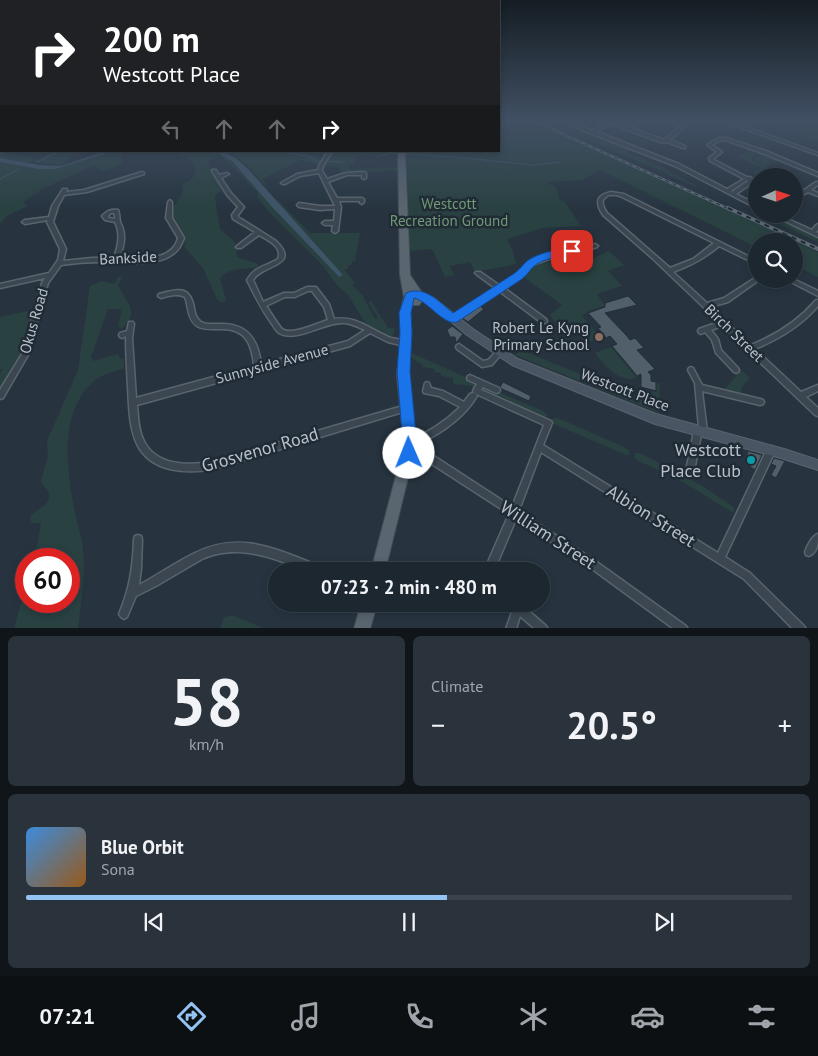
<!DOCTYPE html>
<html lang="en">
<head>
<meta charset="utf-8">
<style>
  body { margin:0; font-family:"PT Sans",sans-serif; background:#2a333c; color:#f1f3f6; height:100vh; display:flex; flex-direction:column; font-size:19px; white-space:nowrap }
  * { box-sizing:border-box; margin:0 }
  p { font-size:16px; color:#a0a5ab }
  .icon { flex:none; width:28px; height:28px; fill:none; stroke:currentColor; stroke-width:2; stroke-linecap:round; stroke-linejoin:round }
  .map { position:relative; height:628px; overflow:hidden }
  .panel { display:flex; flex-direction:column; gap:8px; padding:8px; background:#10151a; flex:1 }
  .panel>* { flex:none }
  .banner { position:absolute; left:0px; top:0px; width:500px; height:152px; box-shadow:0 2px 8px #0003,0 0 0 1px #3b444c; background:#202124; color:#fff; overflow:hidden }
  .needle { width:32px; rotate:87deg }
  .tools { position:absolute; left:748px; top:168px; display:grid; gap:10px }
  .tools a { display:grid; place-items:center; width:55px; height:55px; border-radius:50%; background:#1d2730; box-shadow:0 2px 8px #0003,0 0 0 1px #3b444c; font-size:25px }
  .speed { position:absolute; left:15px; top:548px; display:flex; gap:10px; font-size:25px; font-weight:700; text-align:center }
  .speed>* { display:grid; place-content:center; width:65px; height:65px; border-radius:50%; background:#1d2730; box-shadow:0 2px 8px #0003,0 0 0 1px #3b444c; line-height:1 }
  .speed .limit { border:8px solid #d22; background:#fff; color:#111 }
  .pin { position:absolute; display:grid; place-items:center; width:42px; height:42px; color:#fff; margin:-21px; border-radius:10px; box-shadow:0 2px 8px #0006 }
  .me { position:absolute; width:55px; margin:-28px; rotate:359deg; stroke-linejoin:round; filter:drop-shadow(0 0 4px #0008) }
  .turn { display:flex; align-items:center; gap:18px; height:105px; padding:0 20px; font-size:22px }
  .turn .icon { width:65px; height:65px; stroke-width:2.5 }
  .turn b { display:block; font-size:35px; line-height:42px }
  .lanes { display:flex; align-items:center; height:48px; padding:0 20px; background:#0003; justify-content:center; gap:25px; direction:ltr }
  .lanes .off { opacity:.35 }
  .big { font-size:38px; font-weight:800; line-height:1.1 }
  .panel .widget { flex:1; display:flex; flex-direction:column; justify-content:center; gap:8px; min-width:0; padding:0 18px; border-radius:8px; background:#2a333c }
  .panel .dial { align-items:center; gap:0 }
  .dial b { font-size:65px; line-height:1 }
  .song { display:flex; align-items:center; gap:15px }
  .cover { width:60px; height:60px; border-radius:8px; background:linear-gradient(135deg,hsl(210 70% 55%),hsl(30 70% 35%)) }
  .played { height:5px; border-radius:2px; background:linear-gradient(90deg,#93c3f3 55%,#3b444c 55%) }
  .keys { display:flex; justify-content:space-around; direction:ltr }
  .heat { display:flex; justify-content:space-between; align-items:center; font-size:28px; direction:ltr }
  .panel .tiles { flex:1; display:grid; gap:8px; grid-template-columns:1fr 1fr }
  .widget:last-child { grid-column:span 2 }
  .trip { position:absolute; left:268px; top:562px; width:282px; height:50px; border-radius:25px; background:#1d2730; box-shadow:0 2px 8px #0003,0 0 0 1px #3b444c; font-weight:800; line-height:50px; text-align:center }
  .menu { display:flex; height:80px; justify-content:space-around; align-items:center; background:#0c1013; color:#a0a5ab }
  .menu .icon { width:35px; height:35px }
  .menu .selected { color:#93c3f3 }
  .menu b { font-size:22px; color:#f1f3f6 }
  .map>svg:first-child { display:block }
  .green { fill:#294141 }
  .water { fill:#3e5467 }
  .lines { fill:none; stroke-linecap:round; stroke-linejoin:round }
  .stream { stroke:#3e5467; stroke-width:1 }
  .building { fill:#505f6a; stroke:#222d37 }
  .minor-casing { stroke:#59646d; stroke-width:3 }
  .secondary-casing { stroke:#59646d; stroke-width:2 }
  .primary-casing { stroke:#454f59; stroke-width:2 }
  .minor { fill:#3b4650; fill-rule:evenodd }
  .secondary { fill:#495562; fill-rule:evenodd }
  .primary { fill:#59656f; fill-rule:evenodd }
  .rail-far1-casing { stroke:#5d6a76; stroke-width:2.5 }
  .rail-casing { stroke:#5d6a76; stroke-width:4 }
  .rail-far1 { stroke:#202b35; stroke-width:1; stroke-dasharray:4; stroke-linecap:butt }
  .rail { stroke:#202b35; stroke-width:2; stroke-dasharray:5; stroke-linecap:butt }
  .route { fill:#1a73e8; stroke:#114b97 }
  .education-dot { fill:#8d6e63; stroke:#202b35; stroke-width:2 }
  .culture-dot { fill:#0f9aa8; stroke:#202b35; stroke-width:2 }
  .labels { text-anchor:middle; stroke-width:5; stroke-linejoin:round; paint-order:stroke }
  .park-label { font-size:15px; fill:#709a75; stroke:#202b35 }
  .street-label { font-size:15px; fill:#b8c1ca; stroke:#202b35 }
  .poi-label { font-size:15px; fill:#b8c1ca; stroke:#202b35; text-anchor:end }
  .near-street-label { font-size:18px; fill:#b8c1ca; stroke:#202b35 }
  .near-poi-label { font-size:18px; fill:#b8c1ca; stroke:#202b35; text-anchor:end }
</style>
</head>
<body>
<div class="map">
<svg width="818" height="629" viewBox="0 0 818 629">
  <rect width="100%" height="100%" fill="#273440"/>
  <g class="green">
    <polygon points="499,121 531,121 671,183 818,252 818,277 794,265 794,241 756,241 756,247 600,170 582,180 548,182 557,189 559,199 565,202 581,226 543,228 507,239 513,252 516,264 475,272 470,262 450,266 454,275 445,277 432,249 409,251 407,158 405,151 499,151"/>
    <path d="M546 121C573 121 604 140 632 148L628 152 660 166 697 186 696 187Z"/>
    <polygon points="729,121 818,121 818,141 770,125 761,133"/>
    <polygon points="0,146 1,151 14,151 13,154 36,158 28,163 0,158"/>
    <polygon points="749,150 756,155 752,157 753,161 763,165 756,161 754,158 763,156 758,155 751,150 765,153 778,160 775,163 769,158 773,164 765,165 769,166 755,175 752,173 761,168 738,157"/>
    <polygon points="54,151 77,152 79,151 62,165 33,162"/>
    <polygon points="114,151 123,151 120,157 123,161 117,167 102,171 95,165 44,188 23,202 27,206 26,207 7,216 0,224 0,162 39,169 57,169"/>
    <path d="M216 151C241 165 255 189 274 209 295 232 317 254 339 277L317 246 277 202 279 201 310 233H360L355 261H352L351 265H348V269H344L355 283 352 284 362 295 375 319 378 318 368 302 371 301 388 328H395L392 339 377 332 366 324 348 295 337 285 323 266 268 211 257 197 258 193 232 166 219 156 207 162 222 191 216 194 215 198 220 229 235 242 237 257 258 264 257 267C243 270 230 267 220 278L226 300 222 303 217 299 203 268 185 248 184 237 171 217V211L182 194 183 184C200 179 200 158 179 156L178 152Z"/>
    <polygon points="229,151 296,151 323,158 318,165 301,160 262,179 269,190 250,168"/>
    <polygon points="333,151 382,151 384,154 376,156 374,153 355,157 355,164 349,165 349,169 401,167 400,171 341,173 339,167 324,166"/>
    <polygon points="759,214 768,214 818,237 818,242"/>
    <polygon points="609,251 624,265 608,271 622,286 597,294 605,306 588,311 582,316 601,338 587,342 580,333 565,337 550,315 562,305 522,276 538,263 592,259"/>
    <path d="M122 276 118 286C127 302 141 314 121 329L118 326 122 309H108L91 357 93 361 118 354 120 359 124 358V368C114 372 102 374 93 382 58 413 67 472 75 512 77 524 82 537 83 549 86 578 81 600 78 628H14L26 586V601H69V559H35L41 523H31L30 517C36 509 51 506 49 494 48 489 42 485 41 480L48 457 47 441 78 370 90 286 101 281 115 284 118 277Z"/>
    <polygon points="33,310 19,358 0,389 0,374 3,369 0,369 0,317"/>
    <path d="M611 347 637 378C619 383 605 366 595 353Z"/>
    <polygon points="521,350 638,398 645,390 656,392 656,383 660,383 659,413 515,355"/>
    <polygon points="412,353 472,380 477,385 474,391 472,390 472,386 453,384 453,378 441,376 441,373 434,372 435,369 423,367 423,365 410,357"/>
    <polygon points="741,370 750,378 742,387 740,394 724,390"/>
    <polygon points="484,386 543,411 547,414 547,419 481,392 481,388"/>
    <polygon points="553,418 558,418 624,447 630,451 629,455 626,455 554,424 552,421"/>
    <polygon points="635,453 640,453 701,485 735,508 733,513 685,483 637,460 634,457"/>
    <polygon points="229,616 234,616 263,628 220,628 224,617"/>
  </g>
  <g class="water">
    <polygon points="106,151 114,151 56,169 39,169 0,162 0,158 39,165 61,166"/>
    <path d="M214 151C230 151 238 160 249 170L343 275 339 277 272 207 233 162Z"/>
  </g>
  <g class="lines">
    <g class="stream">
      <polyline points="279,151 310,157 317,161 345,162"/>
      <polyline points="404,154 454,157 533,165 561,162"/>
      <polyline points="377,157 391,153 399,154"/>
      <polyline points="38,162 60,151"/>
      <polyline points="0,179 19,169"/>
    </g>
  </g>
  <g class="building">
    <polygon points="628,296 637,305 605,313 627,336 630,340 635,338 644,348 637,350 655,369 648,372 651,375 651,381 656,382 656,391 641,387 641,374 637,376 623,359 612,346 617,344 610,336 606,338 598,328 601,327 588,313 605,307 605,303"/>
    <polygon points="480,306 484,309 468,322 462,318"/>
    <polygon points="452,326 463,334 456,343 455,337 450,337 447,330"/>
    <polygon points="503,382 531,396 529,401 502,389 500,387"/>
    <polygon points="748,451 762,455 755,470 745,463"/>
    <polygon points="774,458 785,461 776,478 771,475 776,466 771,464"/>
  </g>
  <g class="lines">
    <defs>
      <g id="minor">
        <path d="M562 121H568L593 131C610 118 607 120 628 127L635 121H640L631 128 664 140 681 125 668 121H675L684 124 688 121H693L685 126 670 140 685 146V148H683L667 142 663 143 609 123 597 132 679 164 727 189 744 179 710 161 709 158 717 152 707 145 719 138H726L766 151 818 173V176L762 153 725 140H721L712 145 722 152 713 159 714 160 747 177H750L756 181V184L752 183 736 194 756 204V208L675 166 592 134ZM747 180 748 181 732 192 731 191Z"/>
        <polygon points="722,121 729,121 818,153 818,155"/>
        <polygon points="328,151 332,151 323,166 322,171 327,179 346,173 364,172 366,173 366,178 364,179 362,178 362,175 347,175 328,182 337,198 362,198 364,199 364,202 362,204 360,203 360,201 339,201 341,207 338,231 335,233 332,231 333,225 325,225 322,223 325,221 334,221 335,209 320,210 299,207 297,205 299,203 320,206 335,206 319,173 300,176 285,184 283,184 281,183 297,174 318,170 319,166"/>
        <path d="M212 170H216L219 175 227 173 229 174 221 178 231 193 244 207 238 215V217L276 241C302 266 262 264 253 280L263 302 284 293H294L307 287H316L329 304 334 319C356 315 372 331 391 338 396 339 402 340 407 341L408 343 407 345 405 346 388 342 370 333 350 346 137 405C138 416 138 429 143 439 155 467 190 466 215 461L406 405 409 406 410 408 409 410 215 469C187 474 151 473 137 444 129 427 129 405 128 387 127 370 126 353 126 336L122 338 120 337 119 335 120 333 127 331 129 322H133L134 324 132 338 136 398 254 366C252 343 245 328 220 329 212 329 203 330 197 326 187 319 189 307 185 297 177 293 169 296 161 298L158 296 159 294C177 289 190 285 194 308 195 314 196 318 201 322 206 325 214 324 220 324 247 323 258 339 261 364L348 341 365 330C358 327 351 323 343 323 324 322 297 343 279 333 276 331 274 327 272 324 261 309 255 296 247 280 255 266 265 267 278 259 283 247 268 240 259 235L241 248H237L236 247 237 246 255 232 233 219 232 215 238 207 227 195 212 171ZM308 291H312L324 307 328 320C318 323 291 336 282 329 279 326 269 310 266 306L285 297H295Z"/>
        <path d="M142 172 144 173V174L87 192 64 195 58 206 53 222 66 249 63 261 92 258H114C118 246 121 234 115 222L105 220 102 216C107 211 111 209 118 210 120 215 119 217 120 222 121 225 123 227 123 230 126 239 123 249 119 259 135 259 166 261 175 245 177 243 177 240 178 238L166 218 168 202 170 200 172 202V218L184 238C181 245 179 250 173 254 155 268 121 262 100 262 87 262 74 263 61 265L48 283 28 355 3 398 0 399V390L22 354 42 283 45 278 0 288V284L49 273 58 260 60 249 47 222 48 220 25 224 22 222 25 220 49 217 52 206 63 189H67V190L66 192 84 190ZM111 213H114L115 216V219L109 218 108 216Z"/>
        <polygon points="816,182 818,182 818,185 811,190 818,193 818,196 808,192 794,200 794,197"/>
        <path d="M611 192 624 194 756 260V264L719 246C705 258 690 266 673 272L707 303 724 298 755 278 756 277V279H760L759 280 728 302 710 307 751 345C776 335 798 321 816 300H818V306C801 326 779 339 755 349L801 392 818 385V391L806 397 818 408V416L815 415 722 326 711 330 718 339 721 350 738 368 739 370 738 372 736 373 734 372 716 353 712 340 705 332 701 334 699 333 698 331 699 329 719 322 652 258 603 215C595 203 596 195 611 192ZM608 195H616L620 196 714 243 693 259 670 268 607 213C604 208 602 205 603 200Z"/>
        <polygon points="770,214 777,214 812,230 816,225 818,224 818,230 816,232 818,233 818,237"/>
        <polygon points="595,244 598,246 597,247 583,252 558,255 552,258 532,265 526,273 504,288 546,319 547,321 546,323 542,323 499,291 455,321 451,321 450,319 451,317 495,288 476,274 475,273 476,272 480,272 499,285 522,271 528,263 548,256 557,251 583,248"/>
        <polygon points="786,279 793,279 818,291 818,296 787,280"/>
        <path d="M459 344 483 361 488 360C492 357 496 349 501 351L502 353 492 365 482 367 457 349 456 347 457 345Z"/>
        <polygon points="691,367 693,368 702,385 760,399 763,400 764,402 763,404 760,405 702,391 707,432 706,435 703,436 701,435 694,471 693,474 690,475 687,474 686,471 694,431 695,429 699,428 695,383 688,370 689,368"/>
        <polygon points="470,375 499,388 500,390 499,392 496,393 483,387 481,390 551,421 552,423 543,445 718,553 768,447 771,446 774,447 775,450 774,453 725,557 750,573 804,626 806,629 793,629 744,579 541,452 521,505 518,506 515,505 514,502 544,425 474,393 473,391 477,384 468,380 467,378 468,376"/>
        <path d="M427 382 429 383 431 388 443 391 464 402 470 394 473 393 476 394 477 396C464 418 440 434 417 445L594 560 686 626 688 629H674L588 566 516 519 494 571H484L509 514 407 448 406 445 407 442C427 433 445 422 460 407L439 396 424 393 423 391 425 383Z"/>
        <path d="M818 534C818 543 818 552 809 556L806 555 805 552C807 546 812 536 818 534Z"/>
        <path d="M138 535 141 536 142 539 141 568 139 585C158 575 176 562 195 553 241 530 277 550 320 566L323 568 325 571C320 571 314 572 309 571 300 570 291 565 283 562 256 552 229 547 202 559L156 586 136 596 127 617 124 619 121 617 119 614C130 588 133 567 134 539L135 536Z"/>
        <polygon points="509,604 521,604 546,626 548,629 535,629 520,616 516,629 506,629 513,609"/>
      </g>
      <g id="secondary">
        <polygon points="0,132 1,133 1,137 0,137"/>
        <polygon points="419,292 434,298 473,329 518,359 656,414 784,449 818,460 818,470 784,459 655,424 512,365 467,335 428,302 416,297 415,295 416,293"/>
      </g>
      <g id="primary">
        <polygon points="398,151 405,151 410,275 425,297 419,305 412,305 410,313 411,333 409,376 416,445 385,571 371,571 404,445 397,376 401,333 400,313 404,297 400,275"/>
        <polygon points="361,604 377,604 370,629 354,629"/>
      </g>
    </defs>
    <use href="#minor" class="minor-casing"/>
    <use href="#secondary" class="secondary-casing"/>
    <use href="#primary" class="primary-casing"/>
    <use href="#minor" class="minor"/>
    <use href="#secondary" class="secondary"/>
    <use href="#primary" class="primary"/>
    <defs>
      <polyline id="rail-far1" points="534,121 731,210"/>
      <polyline id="rail" points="728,208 818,249"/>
    </defs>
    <use href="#rail-far1" class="rail-far1-casing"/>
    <use href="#rail" class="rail-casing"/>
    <use href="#rail-far1" class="rail-far1"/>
    <use href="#rail" class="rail"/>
  </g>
  <linearGradient id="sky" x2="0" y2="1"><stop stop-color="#151d23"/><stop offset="0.58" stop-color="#415064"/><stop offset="1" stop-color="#415064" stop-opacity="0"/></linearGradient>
  <rect width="818" height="209" fill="url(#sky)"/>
  <path class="route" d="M572 247 576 248V253C564 256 542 258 533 267 529 271 527 275 522 279L457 322C444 326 428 301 414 298L411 313 412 333 410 371 417 445 414 458 409 460 404 458 402 453 403 445 397 371 400 333 399 313 406 293C425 285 439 302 453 313L515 273C519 270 522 266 526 262 534 254 561 248 572 247Z"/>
  <circle class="education-dot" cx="599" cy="337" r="5"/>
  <circle class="culture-dot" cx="751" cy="460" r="5"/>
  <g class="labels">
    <g class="park-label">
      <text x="449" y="209">Westcott<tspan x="449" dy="17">Recreation Ground</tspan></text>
    </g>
    <g class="street-label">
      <text transform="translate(128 258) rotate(-3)" y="5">Bankside</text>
      <text transform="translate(34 321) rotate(-74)" y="5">Okus Road</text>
      <text transform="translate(734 333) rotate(44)" y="5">Birch Street</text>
      <text transform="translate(272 364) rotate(-15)" y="5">Sunnyside Avenue</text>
      <text transform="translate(625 390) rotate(21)" y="5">Westcott Place</text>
    </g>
    <g class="poi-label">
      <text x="589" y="333">Robert Le Kyng<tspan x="589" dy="17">Primary School</tspan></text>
    </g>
    <g class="near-street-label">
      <text transform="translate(260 450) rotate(-16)" y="6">Grosvenor Road</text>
      <text transform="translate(651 516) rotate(32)" y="6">Albion Street</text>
      <text transform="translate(548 535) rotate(33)" y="6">William Street</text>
    </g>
    <g class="near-poi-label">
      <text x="741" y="456">Westcott<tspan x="741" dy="21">Place Club</tspan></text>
    </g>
  </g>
</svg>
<div class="tools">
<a><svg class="needle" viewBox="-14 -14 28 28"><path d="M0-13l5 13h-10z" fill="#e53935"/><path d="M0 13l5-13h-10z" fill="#a0a5ab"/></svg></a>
<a><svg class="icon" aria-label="search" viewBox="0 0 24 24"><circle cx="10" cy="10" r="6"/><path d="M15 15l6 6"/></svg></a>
</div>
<div class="speed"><div class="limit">60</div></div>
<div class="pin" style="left:572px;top:251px;background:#d93025"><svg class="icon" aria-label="arrive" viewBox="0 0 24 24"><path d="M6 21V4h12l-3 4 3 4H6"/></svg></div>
<svg class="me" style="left:409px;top:453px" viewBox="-20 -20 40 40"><circle r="19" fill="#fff"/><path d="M0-13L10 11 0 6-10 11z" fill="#1a73e8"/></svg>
<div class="trip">07:23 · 2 min · 480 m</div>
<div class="banner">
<div class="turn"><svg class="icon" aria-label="right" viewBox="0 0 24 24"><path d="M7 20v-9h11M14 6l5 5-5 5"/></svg><div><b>200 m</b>Westcott Place</div></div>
<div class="lanes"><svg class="icon off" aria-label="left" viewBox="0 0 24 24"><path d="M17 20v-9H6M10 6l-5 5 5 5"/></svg><svg class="icon off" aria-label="ahead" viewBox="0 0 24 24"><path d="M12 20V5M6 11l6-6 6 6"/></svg><svg class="icon off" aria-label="ahead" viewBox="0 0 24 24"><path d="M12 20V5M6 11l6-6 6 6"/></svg><svg class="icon" aria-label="right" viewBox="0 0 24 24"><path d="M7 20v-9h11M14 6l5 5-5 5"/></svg></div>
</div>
</div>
<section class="panel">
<div class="tiles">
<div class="widget dial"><b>58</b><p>km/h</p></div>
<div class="widget"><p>Climate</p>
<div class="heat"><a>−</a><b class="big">20.5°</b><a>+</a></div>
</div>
<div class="widget">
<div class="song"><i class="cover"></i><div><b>Blue Orbit</b><p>Sona</p></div></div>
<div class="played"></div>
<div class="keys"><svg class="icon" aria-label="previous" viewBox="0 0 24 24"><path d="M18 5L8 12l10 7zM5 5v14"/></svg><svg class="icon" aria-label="pause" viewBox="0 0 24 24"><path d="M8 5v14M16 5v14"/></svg><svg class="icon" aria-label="next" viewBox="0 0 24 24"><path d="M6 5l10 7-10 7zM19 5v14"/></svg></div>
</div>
</div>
</section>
<nav class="menu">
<b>07:21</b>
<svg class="icon selected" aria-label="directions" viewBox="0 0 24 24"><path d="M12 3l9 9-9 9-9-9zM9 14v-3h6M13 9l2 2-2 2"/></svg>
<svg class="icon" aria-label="music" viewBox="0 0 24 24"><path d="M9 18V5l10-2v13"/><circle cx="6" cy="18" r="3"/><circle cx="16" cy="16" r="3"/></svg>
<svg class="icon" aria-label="phone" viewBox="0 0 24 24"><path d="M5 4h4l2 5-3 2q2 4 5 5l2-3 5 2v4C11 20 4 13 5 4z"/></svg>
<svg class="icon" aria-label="climate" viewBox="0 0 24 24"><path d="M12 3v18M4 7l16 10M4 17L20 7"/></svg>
<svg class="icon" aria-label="car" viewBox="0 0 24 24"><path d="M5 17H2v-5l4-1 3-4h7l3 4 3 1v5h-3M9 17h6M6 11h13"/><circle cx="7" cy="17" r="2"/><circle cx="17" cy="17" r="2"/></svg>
<svg class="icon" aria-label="filters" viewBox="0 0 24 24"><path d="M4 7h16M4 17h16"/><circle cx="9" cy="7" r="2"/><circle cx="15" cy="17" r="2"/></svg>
</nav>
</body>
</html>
